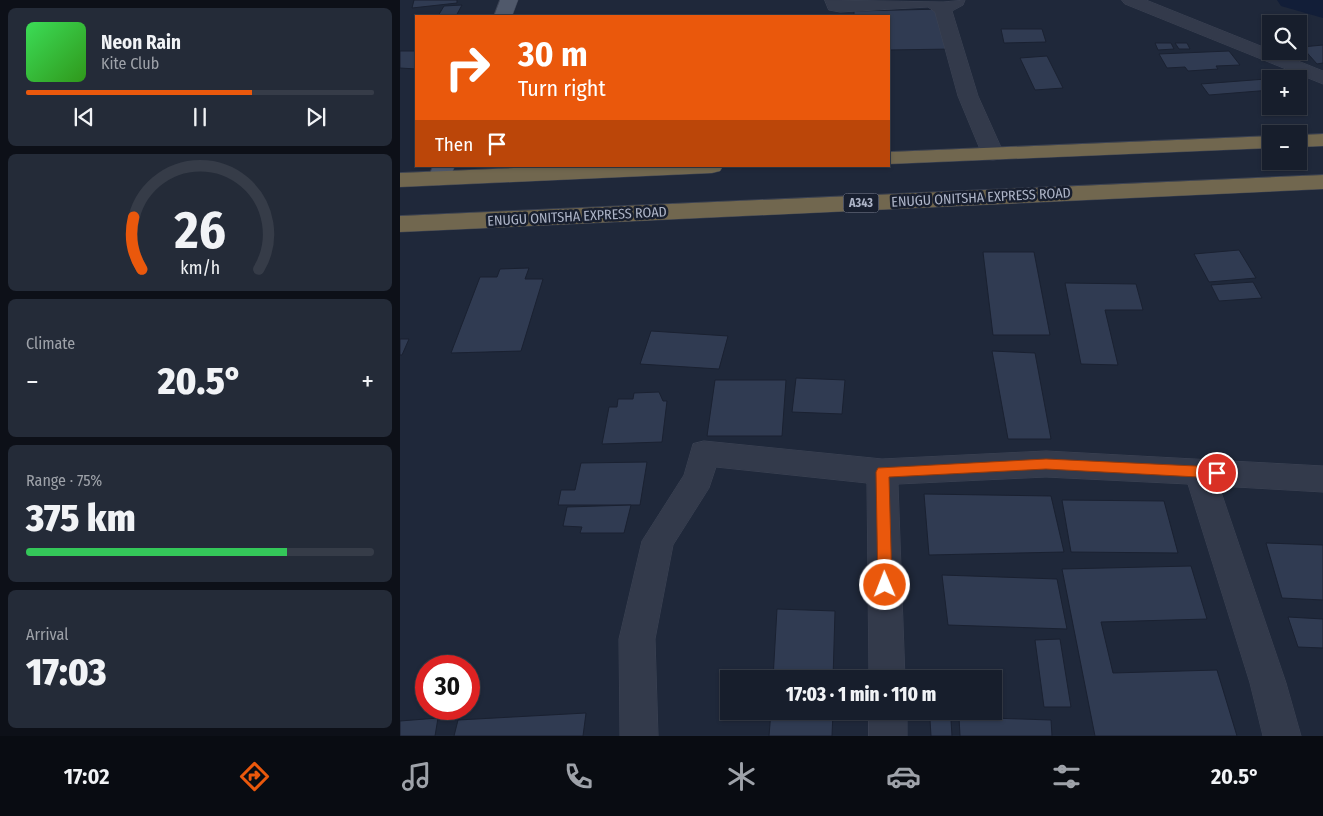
<!DOCTYPE html>
<html lang="en">
<head>
<meta charset="utf-8">
<style>
  body { margin:0; font-family:"Fira Sans Condensed",sans-serif; background:#242b38; color:#f1f3f6; height:100vh; display:flex; flex-direction:column; font-size:19px; white-space:nowrap }
  * { box-sizing:border-box; margin:0 }
  p { font-size:16px; color:#9ea2a9 }
  .icon { flex:none; width:28px; height:28px; fill:none; stroke:currentColor; stroke-width:2; stroke-linecap:round; stroke-linejoin:round }
  .map { position:relative; flex:1; overflow:hidden }
  .panel { display:flex; flex-direction:column; gap:8px; padding:8px; background:#0d1018; width:400px }
  .panel>* { flex:none }
  .banner { position:absolute; left:15px; top:15px; width:475px; height:152px; border-radius:0px; box-shadow:0 1px 4px #0004,0 0 0 1px #363c48; background:#ea580c; color:#fff; overflow:hidden }
  .tools { position:absolute; left:862px; top:15px; display:grid; gap:10px }
  .tools a { display:grid; place-items:center; width:45px; height:45px; border-radius:0px; background:#171e2c; box-shadow:0 1px 4px #0004,0 0 0 1px #363c48; font-size:25px }
  .speed { position:absolute; left:15px; top:655px; display:flex; gap:10px; font-size:25px; font-weight:700; text-align:center }
  .speed>* { display:grid; place-content:center; width:65px; height:65px; border-radius:50%; background:#171e2c; box-shadow:0 1px 4px #0004,0 0 0 1px #363c48; line-height:1 }
  .speed .limit { border:8px solid #d22; background:#fff; color:#111 }
  .pin { position:absolute; display:grid; place-items:center; width:42px; height:42px; color:#fff; margin:-21px; border:2px solid #fff; border-radius:50%; box-shadow:0 1px 5px #0007 }
  .me { position:absolute; width:55px; margin:-28px; rotate:359deg; stroke-linejoin:round; filter:drop-shadow(0 0 4px #0008) }
  .turn { display:flex; align-items:center; gap:18px; height:105px; padding:0 20px; font-size:22px }
  .turn .icon { width:65px; height:65px; stroke-width:2.5 }
  .turn b { display:block; font-size:35px; line-height:42px }
  .then { display:flex; align-items:center; height:48px; padding:0 20px; background:#0003; gap:10px; font-size:19px }
  .big { font-size:38px; font-weight:800; line-height:1.1 }
  .panel .tile { flex:1; display:flex; flex-direction:column; justify-content:center; gap:8px; min-width:0; padding:0 18px; border-radius:8px; background:#242b38 }
  .panel .dial { align-items:center; gap:0 }
  .dial svg { height:130px; overflow:visible; fill:none; stroke:#363c48; stroke-width:7; stroke-linecap:round; text-anchor:middle }
  .dial text { fill:#f1f3f6; stroke:none }
  .song { display:flex; align-items:center; gap:15px }
  .cover { width:60px; height:60px; border-radius:8px; background:linear-gradient(135deg,hsl(130 70% 55%),hsl(110 70% 35%)) }
  .played { height:5px; border-radius:2px; background:linear-gradient(90deg,#ea580c 65%,#363c48 65%) }
  .keys { display:flex; justify-content:space-around; direction:ltr }
  .heat { display:flex; justify-content:space-between; align-items:center; font-size:28px; direction:ltr }
  .charge { height:8px; border-radius:4px; background:linear-gradient(90deg,#34c759 75%,#363c48 0) }
  .trip { position:absolute; left:320px; top:670px; width:282px; height:50px; border-radius:0px; background:#171e2c; box-shadow:0 1px 4px #0004,0 0 0 1px #363c48; font-weight:800; line-height:50px; text-align:center }
  .menu { display:flex; height:80px; justify-content:space-around; align-items:center; background:#090c12; color:#9ea2a9 }
  .menu .icon { width:35px; height:35px }
  .menu .active { color:#ea580c }
  .menu b { font-size:22px; color:#f1f3f6 }
  main { display:flex; flex:1; min-height:0 }
  .map>svg:first-child { display:block }
  .lines { fill:none; stroke-linecap:round; stroke-linejoin:round }
  .river { fill:#121e38; fill-rule:evenodd }
  .building { fill:#303b52; stroke:#1a2131 }
  .minor-casing { stroke:#3c4354; stroke-width:1 }
  .major-casing { stroke:#3c4354; stroke-width:1 }
  .highway-casing { stroke:#3d4455; stroke-width:1 }
  .minor { fill:#333a4b; fill-rule:evenodd }
  .major { fill:#50596b; fill-rule:evenodd }
  .highway { fill:#71674f; fill-rule:evenodd }
  .route { fill:#ea580c; stroke:#983908 }
  .labels { text-anchor:middle; stroke-width:5; stroke-linejoin:round; paint-order:stroke }
  .shield { fill:#181f2f; stroke:#808799; stroke-width:1 }
  .shield-label { font-size:12px; font-weight:bold; fill:#adb4c7 }
  .street-label { font-size:14px; fill:#adb4c7; stroke:#181f2f }
</style>
</head>
<body>
<main>
<section class="panel">
<div class="tile">
<div class="song"><i class="cover"></i><div><b>Neon Rain</b><p>Kite Club</p></div></div>
<div class="played"></div>
<div class="keys"><svg class="icon" aria-label="previous" viewBox="0 0 24 24"><path d="M18 5L8 12l10 7zM5 5v14"/></svg><svg class="icon" aria-label="pause" viewBox="0 0 24 24"><path d="M8 5v14M16 5v14"/></svg><svg class="icon" aria-label="next" viewBox="0 0 24 24"><path d="M6 5l10 7-10 7zM19 5v14"/></svg></div>
</div>
<div class="tile dial"><svg viewBox="0 0 100 80">
<path d="M14 69A42 42 0 1 1 86 69"/>
<path d="M14 69A42 42 0 0 1 9 37" stroke="#ea580c"/>
<text x="50" y="56" font-size="32" font-weight="700">26</text>
<text x="50" y="72" font-size="11">km/h</text>
</svg></div>
<div class="tile"><p>Climate</p>
<div class="heat"><a>−</a><b class="big">20.5°</b><a>+</a></div>
</div>
<div class="tile"><p>Range · 75%</p><b class="big">375 km</b><div class="charge"></div></div>
<div class="tile"><p>Arrival</p><b class="big">17:03</b></div>
</section>
<div class="map">
<svg width="923" height="736" viewBox="0 0 923 736">
  <rect width="100%" height="100%" fill="#1f283a"/>
  <g class="lines">
    <polygon class="river" points="877,0 923,0 923,18 881,6"/>
  </g>
  <g class="building">
    <polygon points="14,0 57,0 57,3 12,8"/>
    <polygon points="62,5 56,16 38,16 44,6"/>
    <polygon points="543,9 552,49 489,50 489,16 454,16 454,11"/>
    <polygon points="601,29 642,29 646,42 604,43"/>
    <polygon points="755,43 771,43 774,49 758,50"/>
    <polygon points="775,43 787,43 790,49 779,49"/>
    <polygon points="923,45 923,63 917,64 902,47"/>
    <polygon points="0,51 16,51 16,69 0,68"/>
    <polygon points="829,51 840,65 816,66 818,69 788,71 785,67 767,68 759,54"/>
    <polygon points="647,56 663,88 635,90 620,58"/>
    <polygon points="866,79 871,85 871,90 809,95 801,84"/>
    <polygon points="839,250 856,278 809,282 794,254"/>
    <polygon points="583,252 634,252 650,335 593,335"/>
    <polygon points="129,268 125,279 143,279 121,351 51,353 80,277 97,277 100,269"/>
    <polygon points="853,282 862,298 819,301 811,285"/>
    <polygon points="665,283 736,284 743,310 705,310 718,365 681,364"/>
    <polygon points="251,331 328,336 319,369 240,364"/>
    <polygon points="0,339 9,339 2,355 0,355"/>
    <polygon points="592,351 635,353 651,439 608,439"/>
    <polygon points="396,378 445,380 442,414 392,412"/>
    <polygon points="315,380 386,380 382,436 307,436"/>
    <polygon points="259,392 263,401 267,401 262,442 202,444 209,407 217,407 218,399 233,399 234,393"/>
    <polygon points="247,462 240,505 158,505 161,490 175,490 181,463"/>
    <polygon points="524,494 651,496 664,552 529,555"/>
    <polygon points="662,500 764,501 778,553 671,552"/>
    <polygon points="231,505 224,533 180,533 182,527 163,526 167,507"/>
    <polygon points="866,543 923,545 923,600 882,598"/>
    <polygon points="791,566 807,619 701,622 713,673 817,670 837,736 695,736 662,569"/>
    <polygon points="542,575 657,579 667,629 548,625"/>
    <polygon points="377,609 435,611 433,679 373,679"/>
    <polygon points="888,617 923,619 923,648 898,647"/>
    <polygon points="660,639 671,707 644,707 635,640"/>
    <polygon points="371,711 433,711 432,736 369,736"/>
    <polygon points="186,713 183,736 54,736 58,720"/>
    <polygon points="559,717 651,720 652,736 560,736"/>
    <polygon points="38,718 35,736 0,736 0,721"/>
    <polygon points="530,720 551,720 552,736 531,736"/>
  </g>
  <g class="lines">
    <defs>
      <g id="minor">
        <polygon points="425,0 543,2 565,0 563,5 552,11 578,96 604,154 601,159 593,160 585,159 582,154 558,96 535,12 528,7 440,12 429,10"/>
        <polygon points="722,0 746,0 923,71 923,84 725,4"/>
        <polygon points="304,441 482,459 646,451 923,466 923,492 819,486 886,683 901,736 863,736 850,683 788,484 646,477 498,484 505,679 469,679 467,483 316,467 309,488 273,545 255,639 258,736 220,736 219,639 242,541 284,475 293,444"/>
        <rect x="469" y="711" width="38" height="25"/>
      </g>
      <g id="major">
        <polygon points="100,0 118,0 112,16 94,16"/>
        <polygon points="33,166 55,166 47,183 39,185 31,183 28,178"/>
      </g>
      <g id="highway">
        <polygon points="923,134 923,146 899,147 899,135"/>
        <polygon points="871,136 871,148 489,164 489,152"/>
        <polygon points="158,166 323,166 320,171 312,173 0,187 0,173"/>
        <polygon points="923,175 923,189 0,232 0,216"/>
      </g>
    </defs>
    <use href="#minor" class="minor-casing"/>
    <use href="#major" class="major-casing"/>
    <use href="#highway" class="highway-casing"/>
    <use href="#minor" class="minor"/>
    <use href="#major" class="major"/>
    <use href="#highway" class="highway"/>
  </g>
  <polygon class="route" points="646,459 817,467 823,473 817,478 646,469 489,477 492,585 490,589 485,591 480,589 478,585 476,472 478,468"/>
  <g class="labels">
    <rect class="shield" x="443.5" y="193.5" width="35" height="19" rx="4"/>
    <g class="shield-label">
      <text x="461" y="207">A343</text>
    </g>
    <g class="street-label">
      <text transform="translate(581 197) rotate(-3)" y="5">ENUGU ONITSHA EXPRESS ROAD</text>
      <text transform="translate(177 216) rotate(-3)" y="5">ENUGU ONITSHA EXPRESS ROAD</text>
    </g>
  </g>
</svg>
<div class="tools">
<a><svg class="icon" aria-label="search" viewBox="0 0 24 24"><circle cx="10" cy="10" r="6"/><path d="M15 15l6 6"/></svg></a>
<a>+</a>
<a>−</a>
</div>
<div class="speed"><div class="limit">30</div></div>
<div class="pin" style="left:817px;top:473px;background:#d93025"><svg class="icon" aria-label="arrive" viewBox="0 0 24 24"><path d="M6 21V4h12l-3 4 3 4H6"/></svg></div>
<svg class="me" style="left:485px;top:585px" viewBox="-20 -20 40 40"><circle r="17" fill="#ea580c" stroke="#fff" stroke-width="3"/><path d="M0-11L8 9 0 5-8 9z" fill="#fff"/></svg>
<div class="trip">17:03 · 1 min · 110 m</div>
<div class="banner">
<div class="turn"><svg class="icon" aria-label="right" viewBox="0 0 24 24"><path d="M7 20v-9h11M14 6l5 5-5 5"/></svg><div><b>30 m</b>Turn right</div></div>
<div class="then">Then<svg class="icon" aria-label="arrive" viewBox="0 0 24 24"><path d="M6 21V4h12l-3 4 3 4H6"/></svg></div>
</div>
</div>
</main>
<nav class="menu">
<b>17:02</b>
<svg class="icon active" aria-label="directions" viewBox="0 0 24 24"><path d="M12 3l9 9-9 9-9-9zM9 14v-3h6M13 9l2 2-2 2"/></svg>
<svg class="icon" aria-label="music" viewBox="0 0 24 24"><path d="M9 18V5l10-2v13"/><circle cx="6" cy="18" r="3"/><circle cx="16" cy="16" r="3"/></svg>
<svg class="icon" aria-label="phone" viewBox="0 0 24 24"><path d="M5 4h4l2 5-3 2q2 4 5 5l2-3 5 2v4C11 20 4 13 5 4z"/></svg>
<svg class="icon" aria-label="climate" viewBox="0 0 24 24"><path d="M12 3v18M4 7l16 10M4 17L20 7"/></svg>
<svg class="icon" aria-label="car" viewBox="0 0 24 24"><path d="M5 17H2v-5l4-1 3-4h7l3 4 3 1v5h-3M9 17h6M6 11h13"/><circle cx="7" cy="17" r="2"/><circle cx="17" cy="17" r="2"/></svg>
<svg class="icon" aria-label="filters" viewBox="0 0 24 24"><path d="M4 7h16M4 17h16"/><circle cx="9" cy="7" r="2"/><circle cx="15" cy="17" r="2"/></svg>
<b>20.5°</b>
</nav>
</body>
</html>
